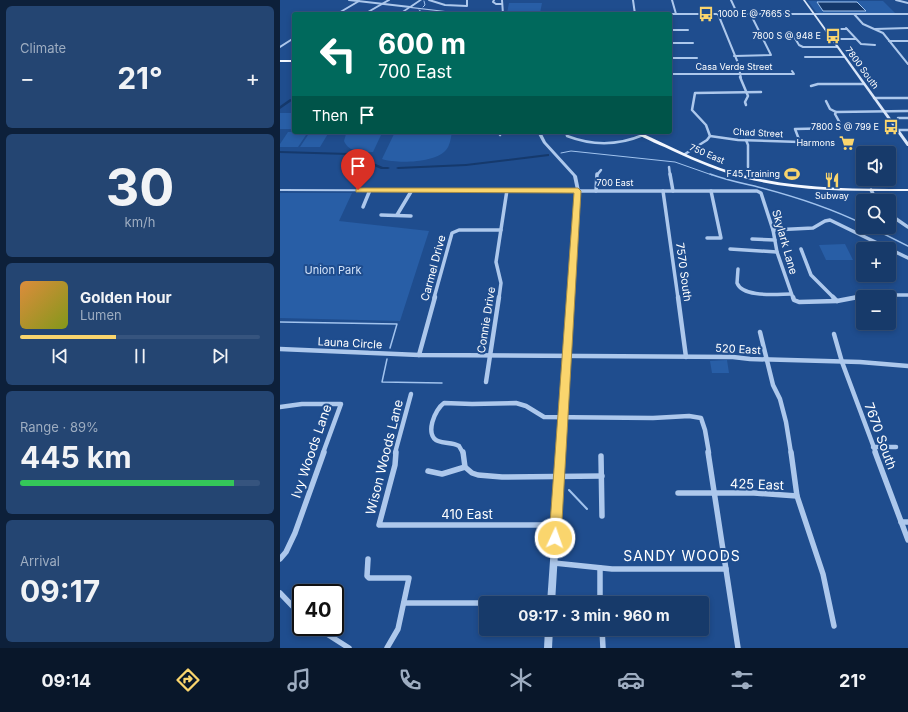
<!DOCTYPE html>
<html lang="en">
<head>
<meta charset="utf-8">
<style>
  body { margin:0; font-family:Inter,sans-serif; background:#244572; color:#f1f3f6; height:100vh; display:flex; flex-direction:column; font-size:15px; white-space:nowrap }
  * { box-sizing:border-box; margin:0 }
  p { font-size:13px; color:#9eadc1 }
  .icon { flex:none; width:22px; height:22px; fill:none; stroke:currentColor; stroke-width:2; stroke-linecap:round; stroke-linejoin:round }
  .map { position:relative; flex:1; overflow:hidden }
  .details { display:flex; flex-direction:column; gap:6px; padding:6px; background:#0d203a; width:280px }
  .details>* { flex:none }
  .banner { position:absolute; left:12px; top:12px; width:380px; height:122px; border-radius:4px; box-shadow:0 2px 6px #0003,0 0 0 1px #36547e; background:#00695c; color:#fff; overflow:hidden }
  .buttons { position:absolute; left:576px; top:146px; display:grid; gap:8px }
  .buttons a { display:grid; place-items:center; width:40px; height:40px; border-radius:4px; background:#173a6a; box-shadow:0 2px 6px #0003,0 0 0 1px #36547e; font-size:20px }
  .speed { position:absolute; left:12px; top:584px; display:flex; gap:8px; font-size:20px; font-weight:700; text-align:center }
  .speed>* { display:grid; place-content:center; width:52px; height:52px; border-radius:50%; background:#173a6a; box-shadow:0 2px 6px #0003,0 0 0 1px #36547e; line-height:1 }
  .speed .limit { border:2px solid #111; border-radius:6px; background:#fff; color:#111 }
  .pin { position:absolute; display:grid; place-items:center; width:34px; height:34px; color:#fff; margin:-41px -17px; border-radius:50% 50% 50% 0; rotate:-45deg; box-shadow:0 0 4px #0007 }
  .pin .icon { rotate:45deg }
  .me { position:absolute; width:44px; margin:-22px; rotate:3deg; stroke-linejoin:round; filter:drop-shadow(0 0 3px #0008) }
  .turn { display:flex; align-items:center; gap:14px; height:84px; padding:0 20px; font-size:18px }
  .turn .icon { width:52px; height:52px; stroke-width:2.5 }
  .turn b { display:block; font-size:28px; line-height:34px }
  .then { display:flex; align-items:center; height:38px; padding:0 20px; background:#0003; gap:8px; font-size:15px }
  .big { font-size:30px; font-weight:700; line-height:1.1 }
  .details .tile { flex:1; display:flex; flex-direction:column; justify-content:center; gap:6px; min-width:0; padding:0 14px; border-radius:6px; background:#244572 }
  .details .dial { align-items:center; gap:0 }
  .dial b { font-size:52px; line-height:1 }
  .song { display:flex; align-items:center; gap:12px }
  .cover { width:48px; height:48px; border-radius:6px; background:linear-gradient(135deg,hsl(30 70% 55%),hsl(70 70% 35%)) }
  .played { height:4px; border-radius:2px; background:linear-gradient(90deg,#fad56d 40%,#36547e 40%) }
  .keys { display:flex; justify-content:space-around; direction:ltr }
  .heat { display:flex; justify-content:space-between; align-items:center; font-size:22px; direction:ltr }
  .charge { height:6px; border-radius:3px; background:linear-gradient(90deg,#34c759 89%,#36547e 0) }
  .trip { position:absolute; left:199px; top:596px; width:230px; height:40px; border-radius:4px; background:#173a6a; box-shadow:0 2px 6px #0003,0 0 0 1px #36547e; font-weight:700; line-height:40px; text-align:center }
  .tabs { display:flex; height:64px; justify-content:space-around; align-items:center; background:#09172a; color:#9eadc1 }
  .tabs .icon { width:28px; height:28px }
  .tabs .current { color:#fad56d }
  .tabs b { font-size:18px; color:#f1f3f6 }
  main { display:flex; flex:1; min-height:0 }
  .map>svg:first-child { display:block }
  .green { fill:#285ea6 }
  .water { fill:#15396c; stroke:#a1c3ee }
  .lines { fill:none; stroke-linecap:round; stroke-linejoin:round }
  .stream-far2 { stroke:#a1c3ee; stroke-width:1 }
  .stream-far1 { stroke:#a1c3ee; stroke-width:1.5 }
  .stream { stroke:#a1c3ee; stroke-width:2 }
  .canal { fill:#15396c; fill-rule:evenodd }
  .minor-far4 { stroke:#adc8ec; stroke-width:2 }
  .minor-far3 { stroke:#adc8ec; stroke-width:2.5 }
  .minor-far2 { stroke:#adc8ec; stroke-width:3.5 }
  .minor-far1 { stroke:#adc8ec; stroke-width:4.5 }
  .minor { stroke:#adc8ec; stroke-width:5.5 }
  .tertiary { fill:#adc8ec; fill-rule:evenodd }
  .secondary { fill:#d9e6f9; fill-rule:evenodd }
  .primary { fill:#f3f7ff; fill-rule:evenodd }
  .route { fill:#fad56d; stroke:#a28a47 }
  .labels { text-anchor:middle; stroke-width:4; stroke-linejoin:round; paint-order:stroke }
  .far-poi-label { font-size:9px; fill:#fff; stroke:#1f4d8e; text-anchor:end }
  .far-street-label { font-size:9px; fill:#fff; stroke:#1f4d8e }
  .street-label { font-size:11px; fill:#fff; stroke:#1f4d8e }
  .park-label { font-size:11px; fill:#d3e3f9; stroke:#1f4d8e }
  .near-street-label { font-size:13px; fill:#fff; stroke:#1f4d8e }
  .near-neighbourhood-label { font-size:14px; letter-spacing:1px; fill:#fff; stroke:#1f4d8e }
</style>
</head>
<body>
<main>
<section class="details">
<div class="tile"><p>Climate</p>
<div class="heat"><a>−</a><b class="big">21°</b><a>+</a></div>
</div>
<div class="tile dial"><b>30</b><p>km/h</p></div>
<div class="tile">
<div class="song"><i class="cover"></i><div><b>Golden Hour</b><p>Lumen</p></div></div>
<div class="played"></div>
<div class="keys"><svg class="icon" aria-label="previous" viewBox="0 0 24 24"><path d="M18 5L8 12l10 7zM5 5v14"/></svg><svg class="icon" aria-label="pause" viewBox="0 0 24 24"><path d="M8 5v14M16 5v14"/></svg><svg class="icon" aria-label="next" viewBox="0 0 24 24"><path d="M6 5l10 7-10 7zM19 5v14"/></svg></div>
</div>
<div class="tile"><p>Range · 89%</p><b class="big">445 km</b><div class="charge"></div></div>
<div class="tile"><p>Arrival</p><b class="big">09:17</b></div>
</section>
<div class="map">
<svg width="628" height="648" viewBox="0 0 628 648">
  <rect width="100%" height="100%" fill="#1f4d8e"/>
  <g class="green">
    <polygon points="528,1 603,1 615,13 539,13 536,12"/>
    <polygon points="229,3 262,3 260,13 227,13"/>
    <rect x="0" y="113" width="14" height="16"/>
    <polygon points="8,132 28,132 18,147 0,147 0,144"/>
    <polygon points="30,132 49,132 40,147 20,147"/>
    <path d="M118 132H172C171 137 170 146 166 150 155 163 117 164 102 159L114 134Z"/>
    <path d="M66 134H100L101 135 93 152C83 153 68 152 64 141Z"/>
    <polygon points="0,193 72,193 59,221 149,231 120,321 0,318"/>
    <polygon points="565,244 573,260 546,260 539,245"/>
    <polygon points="447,360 449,373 432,373 430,361"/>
  </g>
  <polygon class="water" points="537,2 577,2 586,11 543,11"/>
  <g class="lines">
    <g class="stream-far2">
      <polyline points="143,7 145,5 144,1"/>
      <polyline points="139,10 145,14"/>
      <polyline points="281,153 291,151 395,162 432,175"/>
    </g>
    <g class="stream-far1">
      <path d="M430 174C446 180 461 183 478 187 513 196 550 208 583 224"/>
      <polyline points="590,227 628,246"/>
      <polyline points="0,322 117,324 110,348"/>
      <polyline points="107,359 102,382 162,383"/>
    </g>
    <polyline class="stream" points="289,490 307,509"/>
    <g class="canal">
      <polygon points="10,99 13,100 0,109 0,106"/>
      <polygon points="0,151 69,153 103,167 108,167 110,168 108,169 101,169 68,155 0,153"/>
      <polygon points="268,154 269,154 269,156 186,166 118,169 116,168 118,167 186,164"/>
    </g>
    <g class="minor-far4">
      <polyline points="69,0 130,7"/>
      <polyline points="149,0 165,5 187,6 187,0"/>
      <polyline points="214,0 213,2 216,4 222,4"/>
      <polyline points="222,0 223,14"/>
      <polyline points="353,0 355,14"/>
      <polyline points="392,0 396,14"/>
      <polyline points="451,0 458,15"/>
      <polyline points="616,0 628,3"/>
      <polyline points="88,12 109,0"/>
      <polyline points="57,14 79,1"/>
      <polyline points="438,14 458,63 461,78"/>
      <polyline points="574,14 583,24 603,33 628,64"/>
      <polyline points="566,28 581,44 595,45"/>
      <polyline points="545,29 567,29"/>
      <polyline points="595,29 628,28"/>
      <polyline points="390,30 408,30"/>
      <polyline points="513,35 519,45 523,47 557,47"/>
      <polyline points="552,39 576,39"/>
      <polyline points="609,41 628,41"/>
      <polyline points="390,43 413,43"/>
      <polyline points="0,47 14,38"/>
      <polyline points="454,56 491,55 471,15"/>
      <polyline points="525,57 564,57"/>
      <polyline points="390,58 417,58"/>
      <polyline points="390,74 514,74 512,71"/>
    </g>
    <g class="minor-far3">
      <polyline points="460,77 468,96 465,102 466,105"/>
      <polyline points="531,86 538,84 584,84"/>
      <polyline points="594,98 628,98"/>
      <polyline points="546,101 550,109 556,112"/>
      <polyline points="556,112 628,111"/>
      <polyline points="618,118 628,118"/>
      <polyline points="617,130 628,130"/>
      <path d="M286 132 287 136C313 146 337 146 363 135"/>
      <polyline points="220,135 221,132"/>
      <polyline points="430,136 458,140 520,142 515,129 560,128 561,125 555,114 556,112"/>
      <polyline points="466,140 468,145 468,167"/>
      <polyline points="405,154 427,140 430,136 426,125 412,110 415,93 481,92"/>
      <polyline points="389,167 390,175"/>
      <polyline points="317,175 321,170"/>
    </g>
    <g class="minor-far2">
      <polyline points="390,174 393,191"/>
      <polyline points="591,190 597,201"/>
      <polyline points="298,191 477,191 481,193 493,230 497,252 513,298"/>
      <polyline points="316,191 317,174"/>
      <polyline points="383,191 398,298"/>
      <polyline points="83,207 90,190"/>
      <polyline points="609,214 628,227"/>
      <polyline points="101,215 131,216"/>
      <polyline points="117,215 132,190"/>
      <polyline points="493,230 533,228 545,221 550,220 628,258"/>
      <polyline points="427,238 441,238 431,191"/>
      <polyline points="472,239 495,240"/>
      <polyline points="450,249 497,252"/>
      <polyline points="521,249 531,275 554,298"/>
      <path d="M458 269 457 283C463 298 497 294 511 294"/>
      <polyline points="154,298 172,233 179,230 221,230"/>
      <polyline points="219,298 221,283 216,262 227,190"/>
      <polyline points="572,298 592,295 628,295"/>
    </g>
    <g class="minor-far1">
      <polyline points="398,297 406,357"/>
      <polyline points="513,297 514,300 519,302 557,301 578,297"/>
      <polyline points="553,297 557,301"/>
      <polyline points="480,332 493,385 500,399 506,422 511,453"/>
      <polyline points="554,334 562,362 596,453"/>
      <polyline points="0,349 139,355 453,357 470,359 580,362 628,366"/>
      <polyline points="139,355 155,297"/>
      <polyline points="206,382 219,297"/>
      <polyline points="0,407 22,404 61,404 43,453"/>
      <polyline points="593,447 616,447"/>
      <polyline points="115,453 131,394"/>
      <path d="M183 453 179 446C172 442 165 444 158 441 144 435 155 409 164 403L192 404 236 403 246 406 264 417 373 418 409 416 421 418 425 430 429 453"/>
    </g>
    <g class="minor">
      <polyline points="116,452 115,465 99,525 276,525"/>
      <polyline points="183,452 185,467 192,473 198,475 222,477 322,476"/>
      <polyline points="428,452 458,648"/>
      <polyline points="511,452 517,496 543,574 554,626"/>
      <polyline points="595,452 628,540"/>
      <polyline points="321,456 322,516"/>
      <polyline points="148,471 162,474 185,467"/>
      <polyline points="398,493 474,493 517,496"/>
      <polyline points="621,522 628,522"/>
      <polyline points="0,559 6,552 15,533 44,452"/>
      <polyline points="88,559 87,576 89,578 129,578 118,629 107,648"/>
      <polyline points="274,563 332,569 446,569"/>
      <polyline points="320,568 320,603"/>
      <polyline points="0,593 21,615"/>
      <polyline points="124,603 206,603"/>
      <polyline points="36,627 69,648"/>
      <polyline points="322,629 323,648"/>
    </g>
    <g class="tertiary">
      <polygon points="139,0 142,0 132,7 190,14 183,14 130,8 121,14 118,14"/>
      <polygon points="390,13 628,13 628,15 390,15 390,14 389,14"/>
      <polygon points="257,132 261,132 266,142 297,176 300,191 275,603 267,603 296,192 0,191 0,189 296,190 293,176 263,143"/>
      <polygon points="265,629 273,629 272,648 264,648"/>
    </g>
    <polygon class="secondary" points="523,0 525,0 628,142 628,146 627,146"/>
    <g class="primary">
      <rect x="0" y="60" width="14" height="2"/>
      <path d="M354 132H359C394 148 429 167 467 176 520 189 574 189 628 189V191C573 191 517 192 464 178 440 172 417 162 395 152 383 146 364 139 354 132Z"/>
    </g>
  </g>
  <polygon class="route" points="78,188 298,188 301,191 281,538 280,542 275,543 271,542 269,538 294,193 76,192 76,189"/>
  <defs>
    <symbol id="bus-bare" viewBox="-9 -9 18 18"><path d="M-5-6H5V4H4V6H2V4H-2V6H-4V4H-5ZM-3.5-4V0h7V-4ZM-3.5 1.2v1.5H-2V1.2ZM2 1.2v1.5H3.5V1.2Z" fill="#fad56d" stroke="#1f4d8e" stroke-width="2.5" paint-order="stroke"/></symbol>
    <symbol id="supermarket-bare" viewBox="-9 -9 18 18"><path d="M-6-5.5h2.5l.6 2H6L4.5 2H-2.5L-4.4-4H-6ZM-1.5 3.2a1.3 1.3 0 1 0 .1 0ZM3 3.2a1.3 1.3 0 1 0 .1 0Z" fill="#fad56d" stroke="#1f4d8e" stroke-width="2.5" paint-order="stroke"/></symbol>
    <symbol id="stadium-bare" viewBox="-9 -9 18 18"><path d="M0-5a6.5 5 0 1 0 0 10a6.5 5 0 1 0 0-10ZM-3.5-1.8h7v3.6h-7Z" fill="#fad56d" stroke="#1f4d8e" stroke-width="2.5" paint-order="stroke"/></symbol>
    <symbol id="restaurant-bare" viewBox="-9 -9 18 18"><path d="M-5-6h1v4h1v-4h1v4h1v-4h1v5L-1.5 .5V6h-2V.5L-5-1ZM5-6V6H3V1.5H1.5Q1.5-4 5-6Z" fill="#fad56d" stroke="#1f4d8e" stroke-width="2.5" paint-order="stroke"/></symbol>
  </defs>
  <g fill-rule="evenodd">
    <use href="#bus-bare" x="415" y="3" width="22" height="22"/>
    <use href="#bus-bare" x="542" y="25" width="22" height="22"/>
    <use href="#bus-bare" x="600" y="116" width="22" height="22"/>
    <use href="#supermarket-bare" x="556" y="132" width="22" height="22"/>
    <use href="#stadium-bare" x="501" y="163" width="22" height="22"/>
    <use href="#restaurant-bare" x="541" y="169" width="22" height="22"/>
  </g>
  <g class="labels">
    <g class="far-poi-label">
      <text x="438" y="17" text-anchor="start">1000 E @ 7665 S</text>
      <text x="541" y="39">7800 S @ 948 E</text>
      <text x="599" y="130">7800 S @ 799 E</text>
      <text x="555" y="146">Harmons</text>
      <text x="500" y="177">F45 Training</text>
      <text x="552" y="199" text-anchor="middle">Subway</text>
    </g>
    <g class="far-street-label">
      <text x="454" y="70">Casa Verde Street</text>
      <text transform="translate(582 68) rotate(54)" y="3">7800 South</text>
      <text transform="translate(478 133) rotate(3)" y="3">Chad Street</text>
      <text transform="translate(427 154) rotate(23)" y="3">750 East</text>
      <text x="335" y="186">700 East</text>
    </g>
    <g class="street-label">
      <text transform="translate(505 242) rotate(74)" y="4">Skylark Lane</text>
      <text transform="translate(153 268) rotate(-75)" y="4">Carmel Drive</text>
      <text transform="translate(404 272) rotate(82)" y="4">7570 South</text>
      <text transform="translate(206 320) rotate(-81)" y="4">Connie Drive</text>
      <text transform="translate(70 343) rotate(3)" y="4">Launa Circle</text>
      <text transform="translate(458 349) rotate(3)" y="4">520 East</text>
    </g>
    <g class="park-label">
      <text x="53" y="274">Union Park</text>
    </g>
    <g class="near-street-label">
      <text transform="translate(601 436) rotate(70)" y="5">7670 South</text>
      <text transform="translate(31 451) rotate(-71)" y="5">Ivy Woods Lane</text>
      <text transform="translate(104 457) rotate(-76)" y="5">Wison Woods Lane</text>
      <text transform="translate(477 484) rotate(2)" y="5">425 East</text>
      <text x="187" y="519">410 East</text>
    </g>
    <g class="near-neighbourhood-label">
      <text x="402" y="561">SANDY WOODS</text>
    </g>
  </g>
</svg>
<div class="buttons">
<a><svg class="icon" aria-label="sound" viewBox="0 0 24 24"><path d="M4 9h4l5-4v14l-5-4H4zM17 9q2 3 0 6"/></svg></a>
<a><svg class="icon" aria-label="search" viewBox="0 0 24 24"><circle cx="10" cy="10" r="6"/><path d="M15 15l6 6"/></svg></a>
<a>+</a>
<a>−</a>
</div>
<div class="speed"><div class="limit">40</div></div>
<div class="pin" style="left:78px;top:190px;background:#d93025"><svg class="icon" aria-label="arrive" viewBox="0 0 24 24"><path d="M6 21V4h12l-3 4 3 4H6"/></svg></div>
<svg class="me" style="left:275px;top:538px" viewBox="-20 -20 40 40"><circle r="17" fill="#fad56d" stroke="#fff" stroke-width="3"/><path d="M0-11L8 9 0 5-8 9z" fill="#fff"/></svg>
<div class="trip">09:17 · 3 min · 960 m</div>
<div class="banner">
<div class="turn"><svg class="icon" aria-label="left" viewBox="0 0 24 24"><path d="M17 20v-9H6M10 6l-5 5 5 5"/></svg><div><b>600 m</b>700 East</div></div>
<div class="then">Then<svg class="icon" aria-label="arrive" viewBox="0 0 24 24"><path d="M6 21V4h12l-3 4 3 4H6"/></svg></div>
</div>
</div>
</main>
<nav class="tabs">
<b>09:14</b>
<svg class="icon current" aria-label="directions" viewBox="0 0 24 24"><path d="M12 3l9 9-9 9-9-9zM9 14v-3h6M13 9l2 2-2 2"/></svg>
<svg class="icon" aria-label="music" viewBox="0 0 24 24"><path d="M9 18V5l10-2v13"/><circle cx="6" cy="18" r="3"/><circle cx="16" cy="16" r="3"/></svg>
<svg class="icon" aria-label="phone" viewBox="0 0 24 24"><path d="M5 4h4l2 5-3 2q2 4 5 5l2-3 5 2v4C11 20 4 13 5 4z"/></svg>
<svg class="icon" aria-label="climate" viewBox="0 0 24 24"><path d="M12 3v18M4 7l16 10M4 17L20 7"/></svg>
<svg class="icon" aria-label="car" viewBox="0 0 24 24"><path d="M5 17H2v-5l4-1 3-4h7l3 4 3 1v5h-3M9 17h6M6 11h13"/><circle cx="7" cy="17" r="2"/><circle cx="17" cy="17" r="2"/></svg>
<svg class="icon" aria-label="filters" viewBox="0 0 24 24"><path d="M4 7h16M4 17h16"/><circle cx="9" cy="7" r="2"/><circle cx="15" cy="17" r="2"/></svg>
<b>21°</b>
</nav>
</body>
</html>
